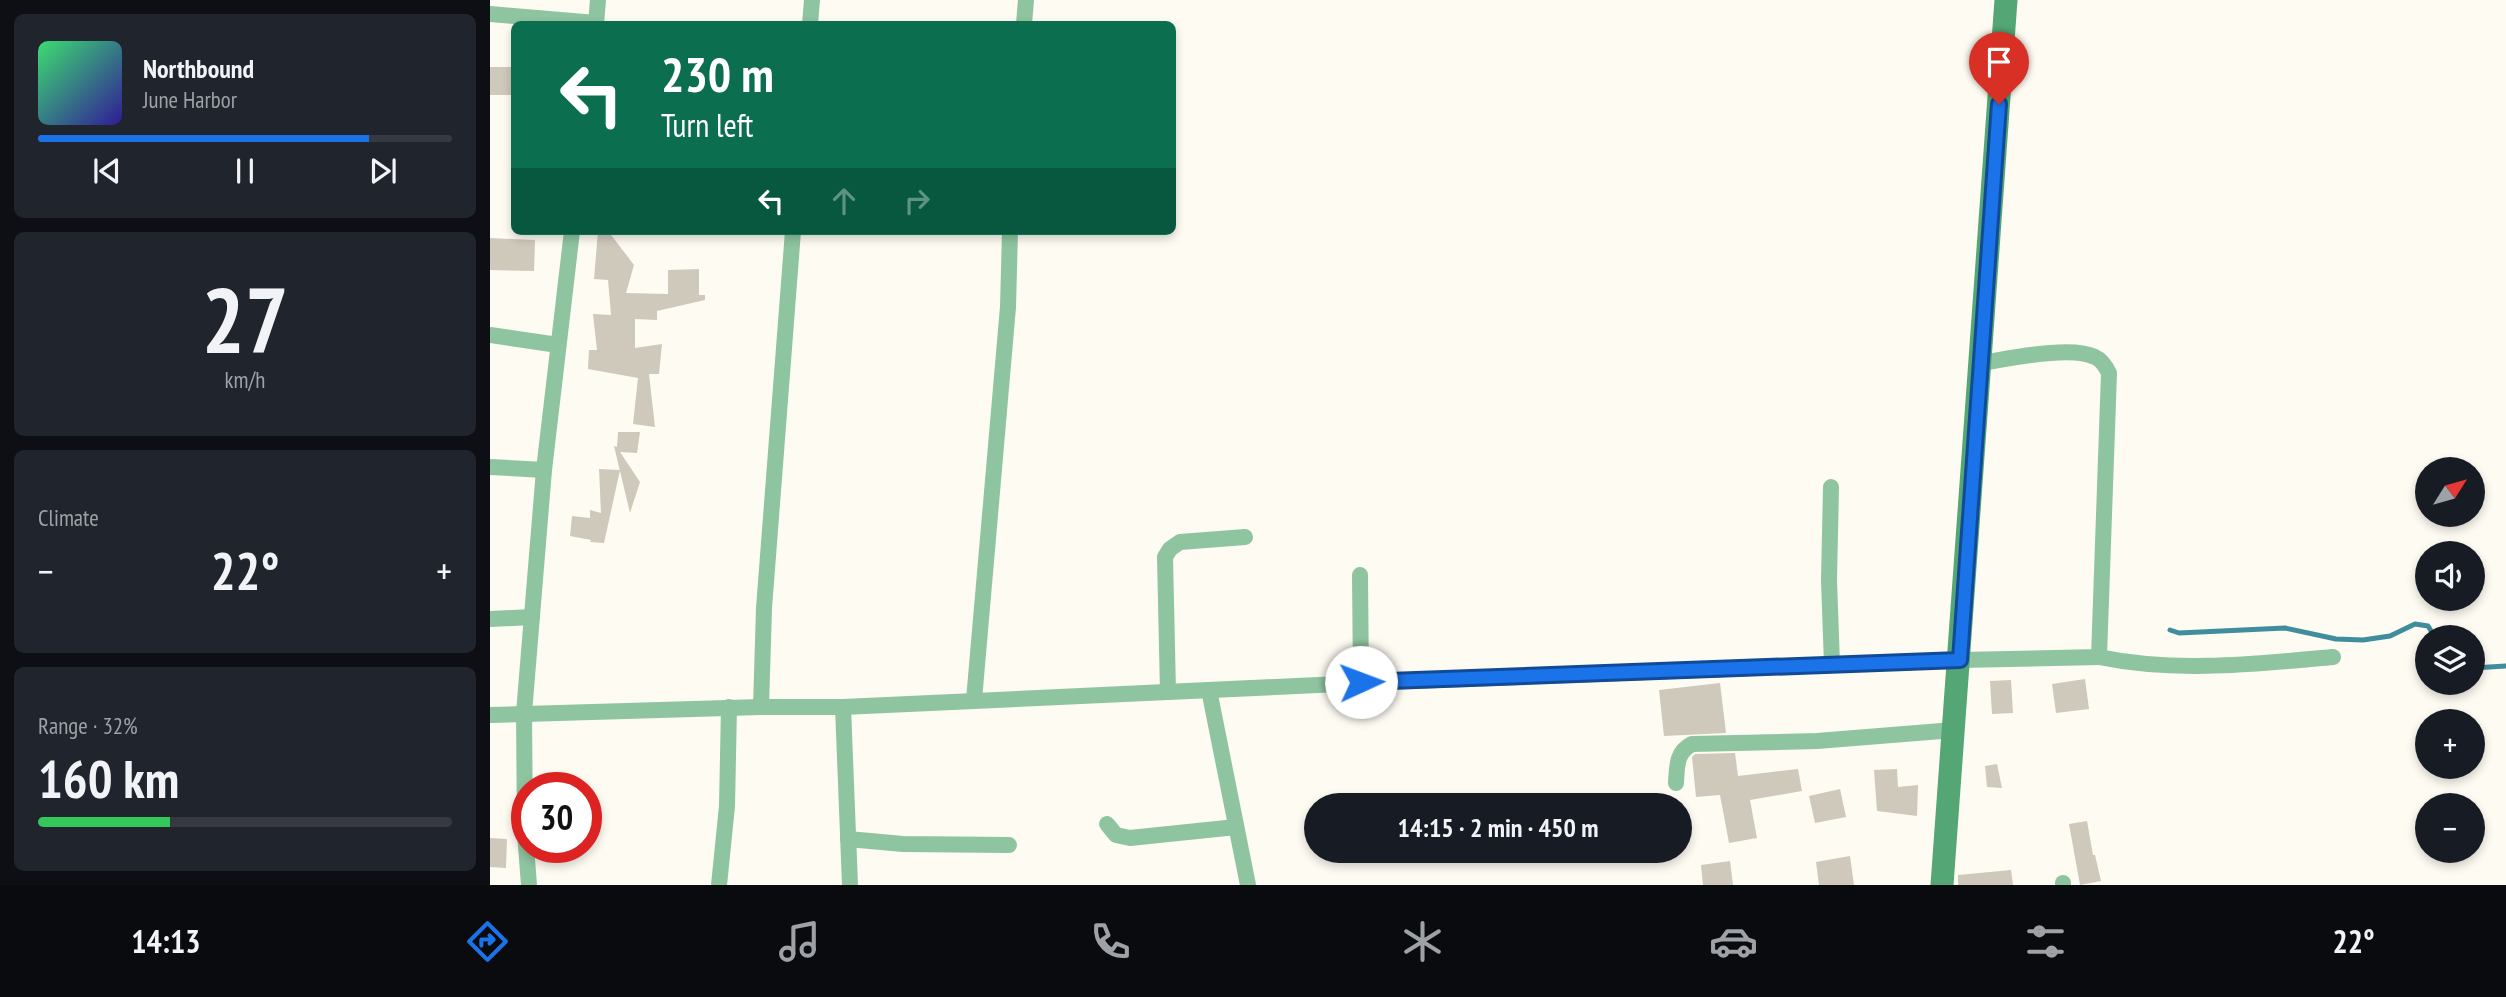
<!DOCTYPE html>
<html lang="en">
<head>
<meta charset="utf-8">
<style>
  body { margin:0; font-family:"PT Sans Narrow",sans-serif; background:#20242c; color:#f1f3f6; height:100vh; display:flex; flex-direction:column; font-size:26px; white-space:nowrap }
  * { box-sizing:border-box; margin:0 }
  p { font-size:23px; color:#9ea1a6 }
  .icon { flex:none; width:38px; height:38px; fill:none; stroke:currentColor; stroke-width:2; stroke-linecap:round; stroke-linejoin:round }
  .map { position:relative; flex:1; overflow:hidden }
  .details { display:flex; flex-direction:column; gap:14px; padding:14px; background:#0d0f14; width:490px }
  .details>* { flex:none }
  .top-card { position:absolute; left:21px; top:21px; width:665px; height:214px; border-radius:10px; box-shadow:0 4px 10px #0003; background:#0b6e4f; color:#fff; overflow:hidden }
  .needle { width:46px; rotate:53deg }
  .tools { position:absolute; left:1925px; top:457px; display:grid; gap:14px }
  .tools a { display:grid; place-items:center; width:70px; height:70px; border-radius:50%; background:#171b24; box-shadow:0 4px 10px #0003; font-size:35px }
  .speed { position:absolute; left:21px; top:772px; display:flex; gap:14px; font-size:35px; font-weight:700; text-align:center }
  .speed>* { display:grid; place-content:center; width:91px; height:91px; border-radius:50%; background:#171b24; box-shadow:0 4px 10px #0003; line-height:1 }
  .speed .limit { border:10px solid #d22; background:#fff; color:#111 }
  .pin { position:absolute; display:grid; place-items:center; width:60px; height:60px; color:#fff; margin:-72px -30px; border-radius:50% 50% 50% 0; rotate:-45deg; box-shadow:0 0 7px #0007 }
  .pin .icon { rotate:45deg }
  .me { position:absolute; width:77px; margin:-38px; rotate:88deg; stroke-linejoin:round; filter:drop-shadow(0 0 5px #0008) }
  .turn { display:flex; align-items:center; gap:24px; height:147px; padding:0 35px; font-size:32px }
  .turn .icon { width:91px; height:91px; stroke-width:2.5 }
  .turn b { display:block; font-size:49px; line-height:60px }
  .lanes { display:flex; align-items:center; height:66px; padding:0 35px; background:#0003; justify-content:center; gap:35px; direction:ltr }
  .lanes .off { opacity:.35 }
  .big { font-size:52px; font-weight:700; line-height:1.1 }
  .details .card { flex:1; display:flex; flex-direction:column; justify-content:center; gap:10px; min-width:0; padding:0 24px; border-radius:10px; background:#20242c }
  .details .dial { align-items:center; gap:0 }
  .dial b { font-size:91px; line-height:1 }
  .song { display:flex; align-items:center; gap:21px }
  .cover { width:84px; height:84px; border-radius:10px; background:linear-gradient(135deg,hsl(140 70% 55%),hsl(250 70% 35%)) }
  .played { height:7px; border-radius:4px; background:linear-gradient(90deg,#1a73e8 80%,#363941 80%) }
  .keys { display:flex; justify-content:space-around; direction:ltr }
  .heat { display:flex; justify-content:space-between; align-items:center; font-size:38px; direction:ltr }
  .charge { height:10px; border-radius:5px; background:linear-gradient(90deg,#34c759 32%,#363941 0) }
  .trip { position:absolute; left:814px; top:793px; width:388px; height:70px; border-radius:35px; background:#171b24; box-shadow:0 4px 10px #0003; font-weight:700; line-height:70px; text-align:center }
  .dock { display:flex; height:112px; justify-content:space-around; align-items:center; background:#090b0e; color:#9ea1a6 }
  .dock .icon { width:49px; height:49px }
  .dock .on { color:#1a73e8 }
  .dock b { font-size:32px; color:#f1f3f6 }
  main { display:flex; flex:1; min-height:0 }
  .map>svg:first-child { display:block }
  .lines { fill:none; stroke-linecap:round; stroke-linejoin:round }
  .stream { stroke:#408d9d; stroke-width:5 }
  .building { fill:#cfc9bc }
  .street { stroke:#8fc4a0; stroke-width:16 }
  .secondary { stroke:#54a774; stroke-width:23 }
  .route-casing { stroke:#114b97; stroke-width:18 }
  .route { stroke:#1a73e8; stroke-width:12 }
</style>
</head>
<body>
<main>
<section class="details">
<div class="card">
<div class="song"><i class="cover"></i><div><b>Northbound</b><p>June Harbor</p></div></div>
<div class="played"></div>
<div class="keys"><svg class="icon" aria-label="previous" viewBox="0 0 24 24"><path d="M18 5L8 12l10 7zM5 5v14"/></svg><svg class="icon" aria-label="pause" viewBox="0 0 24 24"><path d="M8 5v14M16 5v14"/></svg><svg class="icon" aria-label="next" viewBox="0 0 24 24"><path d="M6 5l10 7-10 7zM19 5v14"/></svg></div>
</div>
<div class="card dial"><b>27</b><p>km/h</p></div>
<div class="card"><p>Climate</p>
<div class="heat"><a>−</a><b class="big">22°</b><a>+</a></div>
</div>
<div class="card"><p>Range · 32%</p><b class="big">160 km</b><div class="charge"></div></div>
</section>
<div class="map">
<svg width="2016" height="885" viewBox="0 0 2016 885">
  <rect width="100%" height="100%" fill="#fefbf3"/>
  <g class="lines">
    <g class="stream">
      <polyline points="1680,630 1689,633 1795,628 1846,639 1873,640 1900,636 1925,624 1938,626 1945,637"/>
      <polyline points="1983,668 2016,666"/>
    </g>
  </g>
  <g class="building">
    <rect x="0" y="67" width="24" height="28"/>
    <polygon points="108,231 118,231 144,265 136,293 178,294 178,270 209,269 209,295 215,295 215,300 167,311 167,320 145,319 145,348 172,344 169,374 159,374 165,427 143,424 148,378 98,369 99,350 107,350 103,314 121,315 118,280 104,279"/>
    <polygon points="0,238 45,240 44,271 0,270"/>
    <polygon points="128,432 150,432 147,453 130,452 150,482 140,513 124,446 127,447"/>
    <polygon points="109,469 130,470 114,543 100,542 101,540 80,536 82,516 100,518 100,510 111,513"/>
    <polygon points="1595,679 1599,709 1566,713 1562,684"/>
    <polygon points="1521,680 1523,713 1502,714 1500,681"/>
    <polygon points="1230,683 1236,733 1174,736 1169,690"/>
    <polygon points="1245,753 1248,776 1308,769 1312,791 1260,800 1267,838 1239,843 1230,795 1206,797 1202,757 1205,754"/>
    <polygon points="1507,764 1512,788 1497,787 1495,766"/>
    <polygon points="1407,769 1408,787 1428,785 1427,816 1387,811 1384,770"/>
    <polygon points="1350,789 1356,817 1325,823 1319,796"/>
    <polygon points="1597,821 1603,855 1605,855 1611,881 1590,885 1579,824"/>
    <polygon points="0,838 17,839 16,868 0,867"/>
    <polygon points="1360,856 1364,885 1329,885 1326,862"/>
    <polygon points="1240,861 1243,885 1213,885 1211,865"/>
    <polygon points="1521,870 1523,885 1468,885 1468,875"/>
  </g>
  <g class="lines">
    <g class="street">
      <polyline points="0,14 106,23"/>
      <polyline points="106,24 108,0"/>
      <polyline points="320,24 322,0"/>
      <polyline points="534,24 536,0"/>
      <polyline points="0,335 68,345"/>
      <polyline points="0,467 54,470"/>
      <polyline points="1341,487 1339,580 1342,665"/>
      <polyline points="870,575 871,683"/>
      <polyline points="0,619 42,617"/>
      <path d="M1609 657C1686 673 1765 664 1843 657"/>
      <polyline points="719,690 758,885"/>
      <polyline points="678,692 675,557 680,549 690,542 755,537"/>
      <polyline points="484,700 518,307 520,231"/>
      <polyline points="271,707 274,608 303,231"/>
      <polyline points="353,707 360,885"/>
      <path d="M0 715 271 707H353L871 683 1470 660 1609 657 1619 373C1616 367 1612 360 1605 357 1581 345 1518 359 1491 363"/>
      <path d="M1186 783C1187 767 1186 752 1202 744L1327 741 1464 730"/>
      <polyline points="617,824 626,835 640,838 746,827"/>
      <polyline points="358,839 413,844 519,845"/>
      <polyline points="1573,883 1573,885"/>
      <polyline points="39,885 35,833 34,713 54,470 82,231"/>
      <polyline points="229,885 237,806 239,707"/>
    </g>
    <polyline class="secondary" points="1452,885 1516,0"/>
  </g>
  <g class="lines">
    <defs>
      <polyline id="route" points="871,682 1470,660 1509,104"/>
    </defs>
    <use href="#route" class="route-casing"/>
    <use href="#route" class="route"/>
  </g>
</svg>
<div class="tools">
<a><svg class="needle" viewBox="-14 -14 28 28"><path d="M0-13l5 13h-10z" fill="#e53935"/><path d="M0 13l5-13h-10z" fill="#9ea1a6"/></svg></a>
<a><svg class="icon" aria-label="sound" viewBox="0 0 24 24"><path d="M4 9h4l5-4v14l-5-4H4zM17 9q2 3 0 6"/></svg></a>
<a><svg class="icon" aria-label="layers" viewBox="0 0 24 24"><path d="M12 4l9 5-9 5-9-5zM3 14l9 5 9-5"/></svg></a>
<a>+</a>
<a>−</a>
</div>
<div class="speed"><div class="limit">30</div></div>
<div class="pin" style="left:1509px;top:104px;background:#d93025"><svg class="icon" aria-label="arrive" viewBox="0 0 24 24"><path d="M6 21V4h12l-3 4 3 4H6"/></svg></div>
<svg class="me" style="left:871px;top:682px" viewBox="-20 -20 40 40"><circle r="19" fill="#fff"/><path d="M0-13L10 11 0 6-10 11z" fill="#1a73e8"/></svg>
<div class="trip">14:15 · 2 min · 450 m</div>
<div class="top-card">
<div class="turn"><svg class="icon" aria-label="left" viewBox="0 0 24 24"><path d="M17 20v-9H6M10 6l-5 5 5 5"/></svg><div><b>230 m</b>Turn left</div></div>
<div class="lanes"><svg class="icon" aria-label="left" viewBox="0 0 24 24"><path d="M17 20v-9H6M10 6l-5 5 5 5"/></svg><svg class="icon off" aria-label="ahead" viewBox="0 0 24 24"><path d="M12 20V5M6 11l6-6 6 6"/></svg><svg class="icon off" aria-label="right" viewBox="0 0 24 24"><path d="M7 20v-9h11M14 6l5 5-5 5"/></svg></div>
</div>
</div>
</main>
<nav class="dock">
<b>14:13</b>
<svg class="icon on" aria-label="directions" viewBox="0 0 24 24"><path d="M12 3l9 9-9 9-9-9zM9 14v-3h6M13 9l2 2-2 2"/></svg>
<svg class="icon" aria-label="music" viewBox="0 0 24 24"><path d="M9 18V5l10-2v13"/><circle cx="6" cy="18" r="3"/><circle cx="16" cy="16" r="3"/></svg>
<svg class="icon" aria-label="phone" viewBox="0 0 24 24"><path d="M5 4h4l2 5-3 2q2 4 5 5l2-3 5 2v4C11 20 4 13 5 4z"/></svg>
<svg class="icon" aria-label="climate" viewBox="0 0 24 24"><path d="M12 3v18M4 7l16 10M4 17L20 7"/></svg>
<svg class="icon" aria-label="car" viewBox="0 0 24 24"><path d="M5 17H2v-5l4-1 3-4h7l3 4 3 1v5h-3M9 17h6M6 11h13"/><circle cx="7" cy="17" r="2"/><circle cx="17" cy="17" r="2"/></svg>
<svg class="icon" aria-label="filters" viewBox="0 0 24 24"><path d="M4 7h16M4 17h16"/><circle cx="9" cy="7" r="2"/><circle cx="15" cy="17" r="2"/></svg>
<b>22°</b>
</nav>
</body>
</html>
